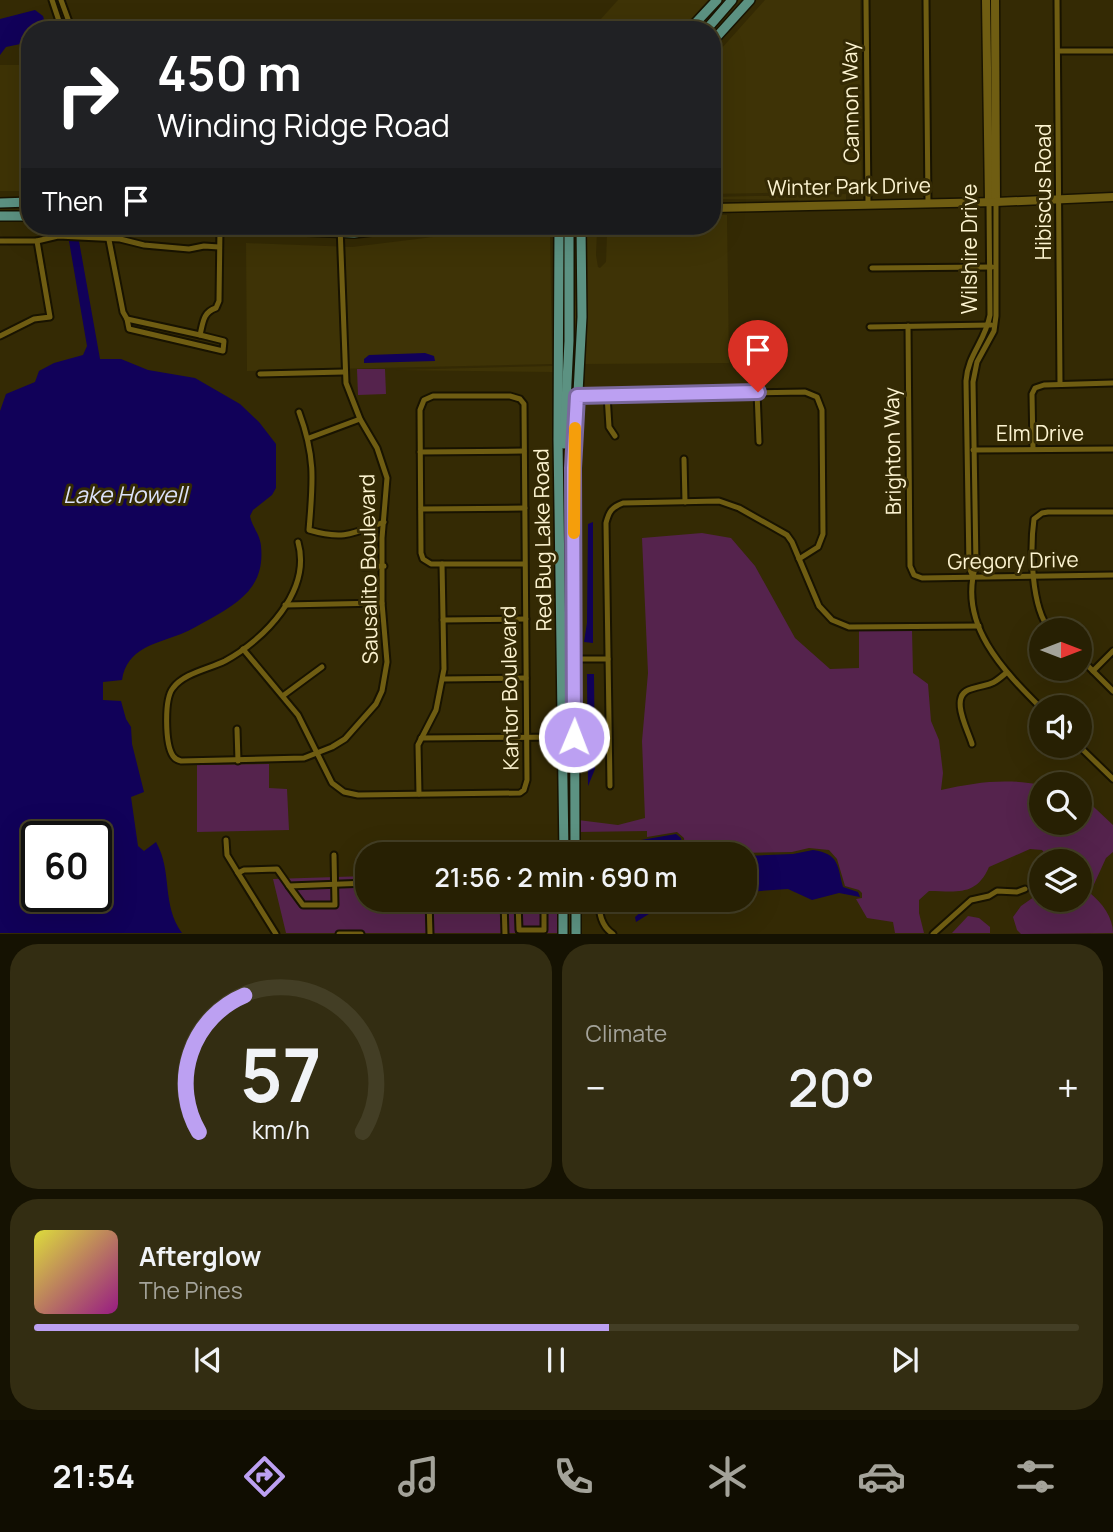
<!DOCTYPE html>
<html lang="en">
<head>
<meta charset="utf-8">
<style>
  body { margin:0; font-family:Manrope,sans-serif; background:#332d12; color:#f1f3f6; height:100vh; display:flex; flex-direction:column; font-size:26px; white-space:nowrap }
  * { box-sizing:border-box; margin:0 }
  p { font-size:23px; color:#a4a39a }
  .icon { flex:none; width:38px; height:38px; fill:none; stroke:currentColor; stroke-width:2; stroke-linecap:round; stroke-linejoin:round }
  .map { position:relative; height:934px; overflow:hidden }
  .details { display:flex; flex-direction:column; gap:10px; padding:10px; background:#151202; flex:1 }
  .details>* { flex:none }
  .top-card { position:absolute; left:21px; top:21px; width:700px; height:214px; border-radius:28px; box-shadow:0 7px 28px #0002,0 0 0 2px #433e25; background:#202124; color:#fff; overflow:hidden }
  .needle { width:46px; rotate:90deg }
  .tools { position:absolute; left:1029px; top:618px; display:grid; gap:14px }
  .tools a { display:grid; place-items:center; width:63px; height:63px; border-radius:50%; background:#272003; box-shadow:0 7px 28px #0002,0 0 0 2px #433e25; font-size:35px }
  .speed { position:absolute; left:21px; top:821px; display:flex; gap:14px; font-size:35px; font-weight:700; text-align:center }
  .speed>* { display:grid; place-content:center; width:91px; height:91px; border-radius:50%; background:#272003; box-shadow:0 7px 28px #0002,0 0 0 2px #433e25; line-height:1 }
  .speed .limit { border:4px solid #111; border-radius:10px; background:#fff; color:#111 }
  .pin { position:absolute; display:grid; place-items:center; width:60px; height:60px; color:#fff; margin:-72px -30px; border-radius:50% 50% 50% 0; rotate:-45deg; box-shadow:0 0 7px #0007 }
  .pin .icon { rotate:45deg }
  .me { position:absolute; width:77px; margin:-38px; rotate:1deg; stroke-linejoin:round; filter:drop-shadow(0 0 5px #0008) }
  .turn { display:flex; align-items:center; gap:24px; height:147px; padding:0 21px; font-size:32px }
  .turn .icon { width:91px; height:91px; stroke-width:2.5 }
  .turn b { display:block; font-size:49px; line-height:60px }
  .then { display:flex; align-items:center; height:66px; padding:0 21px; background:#0003; gap:14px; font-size:26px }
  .big { font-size:52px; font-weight:600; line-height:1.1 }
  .details .card { flex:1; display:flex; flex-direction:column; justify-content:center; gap:10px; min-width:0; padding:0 24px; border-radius:28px; background:#332d12 }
  .details .dial { align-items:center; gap:0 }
  .dial svg { height:182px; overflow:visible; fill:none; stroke:#433e25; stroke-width:7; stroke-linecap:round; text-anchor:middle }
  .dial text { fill:#f1f3f6; stroke:none }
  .song { display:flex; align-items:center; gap:21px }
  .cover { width:84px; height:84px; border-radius:10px; background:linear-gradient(135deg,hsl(60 70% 55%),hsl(310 70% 35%)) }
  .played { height:7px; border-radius:4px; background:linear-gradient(90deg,#bca0f2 55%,#433e25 55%) }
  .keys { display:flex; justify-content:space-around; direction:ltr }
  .heat { display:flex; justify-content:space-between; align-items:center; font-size:38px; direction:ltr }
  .details .tiles { flex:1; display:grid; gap:10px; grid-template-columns:1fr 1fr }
  .card:last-child { grid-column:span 2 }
  .trip { position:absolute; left:355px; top:842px; width:402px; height:70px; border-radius:28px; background:#272003; box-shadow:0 7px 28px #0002,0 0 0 2px #433e25; font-weight:600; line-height:70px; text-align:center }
  .menu { display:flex; height:112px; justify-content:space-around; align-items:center; background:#100d01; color:#a4a39a }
  .menu .icon { width:49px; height:49px }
  .menu .selected { color:#bca0f2 }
  .menu b { font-size:32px; color:#f1f3f6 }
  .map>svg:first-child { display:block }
  .built { fill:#3e3306; fill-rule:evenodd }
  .green { fill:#55234d }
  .water { fill:#110159; fill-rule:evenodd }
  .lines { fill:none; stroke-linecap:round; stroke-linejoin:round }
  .street-casing { stroke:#181301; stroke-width:9 }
  .secondary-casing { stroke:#181301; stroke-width:11 }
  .primary-casing { stroke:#181301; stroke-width:12 }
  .street { stroke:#6f5d12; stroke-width:5 }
  .secondary { stroke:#6f5d12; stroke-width:8 }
  .primary { stroke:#5c9282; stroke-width:9 }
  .route-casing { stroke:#7a689d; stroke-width:18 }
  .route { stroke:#bca0f2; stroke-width:12 }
  .slow { stroke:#f59e0b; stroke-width:12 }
  .labels { text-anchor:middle; stroke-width:6; stroke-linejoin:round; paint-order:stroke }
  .street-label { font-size:21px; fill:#fcf3d0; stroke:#342a04 }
  .water-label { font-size:23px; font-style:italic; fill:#dce2fa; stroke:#342a04 }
</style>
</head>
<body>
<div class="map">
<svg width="1113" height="934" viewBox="0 0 1113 934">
  <rect width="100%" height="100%" fill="#342a04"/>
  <g class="built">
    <polygon points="618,0 708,0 681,30 591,30"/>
    <polygon points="765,0 860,0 862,191 712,194 712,59"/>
    <polygon points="0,65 20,65 21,95 30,121 30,191 0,191"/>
    <polygon points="846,194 846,202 799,203 798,200 712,199 712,197"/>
    <path d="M712 215H727L729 363 582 364 584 226H712ZM600 227H603L607 233 606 262 600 268 598 267 596 255 597 232Z"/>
    <polygon points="474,226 550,226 552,364 247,371 246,243 352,247 433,237"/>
    <polygon points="575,226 578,226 579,317 576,364 572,364 576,287"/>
    <polygon points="553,366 553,372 395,370 552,366"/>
  </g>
  <g class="green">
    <polygon points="357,369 385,369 386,394 358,395"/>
    <path d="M702 533 731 538 755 566 795 638 830 669 859 668V631L912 630 913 673 928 684 931 721 939 740 943 773 941 790C976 782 1006 778 1041 785V822H1080V794L1113 825V852L1106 858 1090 893C1102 903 1113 917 1113 933L1021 934 1017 930 1013 917 1021 906 1041 892V900H1080V861H1051L1042 850 1030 849 989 867C976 897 956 891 929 891L919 900V913L924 933H895L893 922 867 918 856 899 862 898V893L859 890 845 886 837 859 829 850 809 848 792 852 685 854 684 838 677 832 647 837V831L578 832V820L618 825 645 818 642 741 648 673 642 538Z"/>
    <polygon points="269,764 269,788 287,789 289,830 197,832 197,765"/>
    <polygon points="367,876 368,900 558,900 557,933 286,933 273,879"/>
    <polygon points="968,916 979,918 990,927 990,933 952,933"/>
  </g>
  <g class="water">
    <polygon points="35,10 43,16 47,30 30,30 30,42 6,47 0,55 0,19"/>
    <path d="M69 241H79L100 359H121L148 370 195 378 240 404 259 422 276 444V488L272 495 253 510 250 516C252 527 260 534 261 546 265 586 241 601 210 619 200 624 191 630 181 634 155 644 127 648 122 680L103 682V700L121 701 126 719 131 727 132 744 144 792 131 797 138 846 144 851 156 842C173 872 161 904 182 933H0V411L6 394 35 382 39 371 54 363 83 355 87 346ZM96 836V896H37V836Z"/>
    <polygon points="425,353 434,356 435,361 364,363 364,359 369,355"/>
    <polygon points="593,522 593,643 584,642 587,623 588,524"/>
    <polygon points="587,674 594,674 595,769 588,786"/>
    <polygon points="676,834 681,838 683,854 637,854 637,846 641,840"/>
    <path d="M813 850C839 854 837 864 843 887L858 892 860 897 839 893 812 900 788 889 746 892V856L793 854Z"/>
    <polygon points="648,900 720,900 713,902 657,909 636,922 635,917 650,904"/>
  </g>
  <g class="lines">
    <defs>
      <g id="street">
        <polyline points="52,0 62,30"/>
        <polyline points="61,0 72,30"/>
        <polyline points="866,0 868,204"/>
        <polyline points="926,0 928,203"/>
        <polyline points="1057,0 1060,384"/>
        <polyline points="1058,51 1113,51"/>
        <path d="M996 202V316L994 331 977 362 973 382 976 565C957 624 1004 671 1041 708"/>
        <path d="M109 226V240L123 312 127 319 200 335C203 323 203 312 216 308L219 301 220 228"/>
        <polyline points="0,241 37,241 50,317 34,319 0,336"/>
        <polyline points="37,241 58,236 120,239 144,245 189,249 204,246 219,247"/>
        <polyline points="872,268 992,267"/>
        <polyline points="127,319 129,329 223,351 224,341 200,335"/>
        <polyline points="908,326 910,566 914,575 922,578 1113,575"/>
        <polyline points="870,327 991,325"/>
        <polyline points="260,374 344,372"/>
        <polyline points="757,392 759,442"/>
        <polyline points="607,395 609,427 615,436"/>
        <polyline points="577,396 805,392 817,397 822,410 823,534 818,547 799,559"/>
        <path d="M299 412C316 458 313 482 309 530 343 540 352 534 384 522"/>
        <polyline points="309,438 360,419"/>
        <polyline points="1033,449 1032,394 1035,388 1044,385 1113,383"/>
        <polyline points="973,450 1113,449"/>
        <polyline points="420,452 524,451"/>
        <polyline points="684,459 685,502"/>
        <polyline points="421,509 525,508"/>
        <path d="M298 542C312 591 264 640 225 661 209 669 184 673 173 688 164 699 165 744 173 756 175 759 177 760 181 761L304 758 332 747 345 739 376 704 382 691 387 662 382 603V538L387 478 377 448 360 419 346 383 340 226"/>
        <polyline points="363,567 384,566"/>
        <path d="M973 577 969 567 966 381C968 354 985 342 990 315L989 202"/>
        <polyline points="285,605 382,603"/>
        <polyline points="443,620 526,619"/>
        <path d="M1050 630C1031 608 1030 548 1034 519L1042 513 1048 512H1113"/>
        <polyline points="243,649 298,715 332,783 344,792 358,795 520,793 524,790 527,780 524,404 520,399 510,396 433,396 424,400 420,410 421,553 423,559 431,564 525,564"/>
        <polyline points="1080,658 1113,691"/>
        <polyline points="563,659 608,659"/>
        <polyline points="1093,671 1113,651"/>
        <polyline points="443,679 526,678"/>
        <polyline points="284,695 322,667"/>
        <polyline points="237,729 238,761"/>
        <polyline points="421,738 563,737"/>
        <path d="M972 744C968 730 948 695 971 689 990 683 990 687 1006 673"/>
        <polyline points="1079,746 1113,779"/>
        <path d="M610 786 606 523C609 511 612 507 623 503L719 501 739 508 787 535 792 542 819 606 832 620 849 627 979 626"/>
        <polyline points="419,794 418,745 436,710 444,669 442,564"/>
        <polyline points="226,840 227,855 238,873"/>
        <polyline points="289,886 303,905 335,905 334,855"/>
        <polyline points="429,900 430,934"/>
        <polyline points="483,900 504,901 505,934"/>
        <polyline points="504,900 544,902 544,930 519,930 518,902"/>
        <path d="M599 900C599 913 601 926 613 934"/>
        <polyline points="276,934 238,873 244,870 277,869 289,886 368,883"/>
        <polyline points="339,934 361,934"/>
        <polyline points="933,934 971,900 989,896 997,891 1017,892 1025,889"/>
      </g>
      <g id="secondary">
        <polyline points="986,0 989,202"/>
        <polyline points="995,0 996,202"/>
        <polyline points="712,208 996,202 1113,197"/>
      </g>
      <g id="primary">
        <polyline points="689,30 717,0"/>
        <polyline points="706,30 732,0"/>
        <polyline points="712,42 750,0"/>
        <polyline points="0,203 30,202"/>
        <polyline points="0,216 30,216"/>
        <polyline points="190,226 354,233 415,226"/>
        <polyline points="559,226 558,440 564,854"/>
        <polyline points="564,444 569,341 569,226"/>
        <polyline points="575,854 574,468 582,317 581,226"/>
        <polyline points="576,900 576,934"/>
        <polyline points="563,934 563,900"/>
      </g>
    </defs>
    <use href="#street" class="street-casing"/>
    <use href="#secondary" class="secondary-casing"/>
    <use href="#primary" class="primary-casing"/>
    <use href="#street" class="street"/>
    <use href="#secondary" class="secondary"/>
    <use href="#primary" class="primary"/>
  </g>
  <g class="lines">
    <defs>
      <polyline id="route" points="574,737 573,468 577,396 758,392"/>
    </defs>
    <use href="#route" class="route-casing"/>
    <use href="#route" class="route"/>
    <polyline class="slow" points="574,533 575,428"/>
  </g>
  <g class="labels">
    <g class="street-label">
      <text transform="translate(851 102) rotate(-91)" y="7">Cannon Way</text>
      <text transform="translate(849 187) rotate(-1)" y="7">Winter Park Drive</text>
      <text transform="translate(1044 192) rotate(-90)" y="7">Hibiscus Road</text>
      <text transform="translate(970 249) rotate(-90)" y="7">Wilshire Drive</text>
      <text x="1040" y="441">Elm Drive</text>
      <text transform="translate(893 451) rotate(-91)" y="7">Brighton Way</text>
      <text transform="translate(543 540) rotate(-91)" y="7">Red Bug Lake Road</text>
      <text transform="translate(1013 561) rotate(-1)" y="7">Gregory Drive</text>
      <text transform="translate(369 569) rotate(-91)" y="7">Sausalito Boulevard</text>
      <text transform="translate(510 688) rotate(-91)" y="7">Kantor Boulevard</text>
    </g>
    <g class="water-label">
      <text x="125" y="503">Lake Howell</text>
    </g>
  </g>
</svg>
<div class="tools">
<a><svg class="needle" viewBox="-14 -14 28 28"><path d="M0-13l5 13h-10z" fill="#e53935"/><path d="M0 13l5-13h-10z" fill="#a4a39a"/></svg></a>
<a><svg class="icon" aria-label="sound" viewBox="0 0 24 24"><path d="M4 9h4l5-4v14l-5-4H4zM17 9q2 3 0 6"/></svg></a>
<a><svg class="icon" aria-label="search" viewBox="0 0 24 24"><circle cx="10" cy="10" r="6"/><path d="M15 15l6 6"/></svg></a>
<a><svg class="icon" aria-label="layers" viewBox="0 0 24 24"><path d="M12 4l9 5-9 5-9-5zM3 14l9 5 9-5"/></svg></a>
</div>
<div class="speed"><div class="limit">60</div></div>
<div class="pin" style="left:758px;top:392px;background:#d93025"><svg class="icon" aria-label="arrive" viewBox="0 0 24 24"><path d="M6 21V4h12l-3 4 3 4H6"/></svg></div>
<svg class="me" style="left:574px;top:737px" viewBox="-20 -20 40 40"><circle r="17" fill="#bca0f2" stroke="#fff" stroke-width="3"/><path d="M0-11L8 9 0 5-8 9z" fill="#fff"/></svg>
<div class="trip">21:56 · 2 min · 690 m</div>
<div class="top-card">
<div class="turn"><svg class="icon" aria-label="right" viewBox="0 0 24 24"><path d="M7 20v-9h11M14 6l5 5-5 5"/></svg><div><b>450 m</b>Winding Ridge Road</div></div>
<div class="then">Then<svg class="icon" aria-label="arrive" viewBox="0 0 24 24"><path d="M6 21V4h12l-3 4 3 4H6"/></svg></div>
</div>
</div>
<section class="details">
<div class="tiles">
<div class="card dial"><svg viewBox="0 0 100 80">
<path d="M14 69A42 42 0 1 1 86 69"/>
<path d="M14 69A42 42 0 0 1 34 9" stroke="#bca0f2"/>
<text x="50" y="56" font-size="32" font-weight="700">57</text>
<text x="50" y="72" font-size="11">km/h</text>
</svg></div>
<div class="card"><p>Climate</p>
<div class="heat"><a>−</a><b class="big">20°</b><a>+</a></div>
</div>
<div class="card">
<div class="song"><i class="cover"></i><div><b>Afterglow</b><p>The Pines</p></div></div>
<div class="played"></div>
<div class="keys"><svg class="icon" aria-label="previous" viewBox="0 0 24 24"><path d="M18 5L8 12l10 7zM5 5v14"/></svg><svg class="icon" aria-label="pause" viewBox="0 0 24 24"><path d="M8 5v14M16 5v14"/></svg><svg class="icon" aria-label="next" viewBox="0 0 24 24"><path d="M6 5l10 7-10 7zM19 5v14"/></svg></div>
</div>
</div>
</section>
<nav class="menu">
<b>21:54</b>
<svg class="icon selected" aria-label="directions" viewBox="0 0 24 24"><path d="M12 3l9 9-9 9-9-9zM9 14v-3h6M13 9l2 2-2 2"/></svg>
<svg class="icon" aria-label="music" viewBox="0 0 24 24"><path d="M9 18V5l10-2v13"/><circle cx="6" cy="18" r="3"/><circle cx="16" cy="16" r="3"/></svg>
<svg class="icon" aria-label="phone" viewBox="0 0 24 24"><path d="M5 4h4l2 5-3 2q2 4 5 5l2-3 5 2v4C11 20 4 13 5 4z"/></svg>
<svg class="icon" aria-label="climate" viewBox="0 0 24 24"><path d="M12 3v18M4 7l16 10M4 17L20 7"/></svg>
<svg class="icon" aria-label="car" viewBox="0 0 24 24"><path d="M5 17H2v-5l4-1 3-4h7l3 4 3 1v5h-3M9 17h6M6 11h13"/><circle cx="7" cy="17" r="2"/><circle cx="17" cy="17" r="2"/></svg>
<svg class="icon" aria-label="filters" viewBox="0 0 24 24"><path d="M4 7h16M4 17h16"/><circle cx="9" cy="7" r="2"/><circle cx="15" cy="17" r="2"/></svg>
</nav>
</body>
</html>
